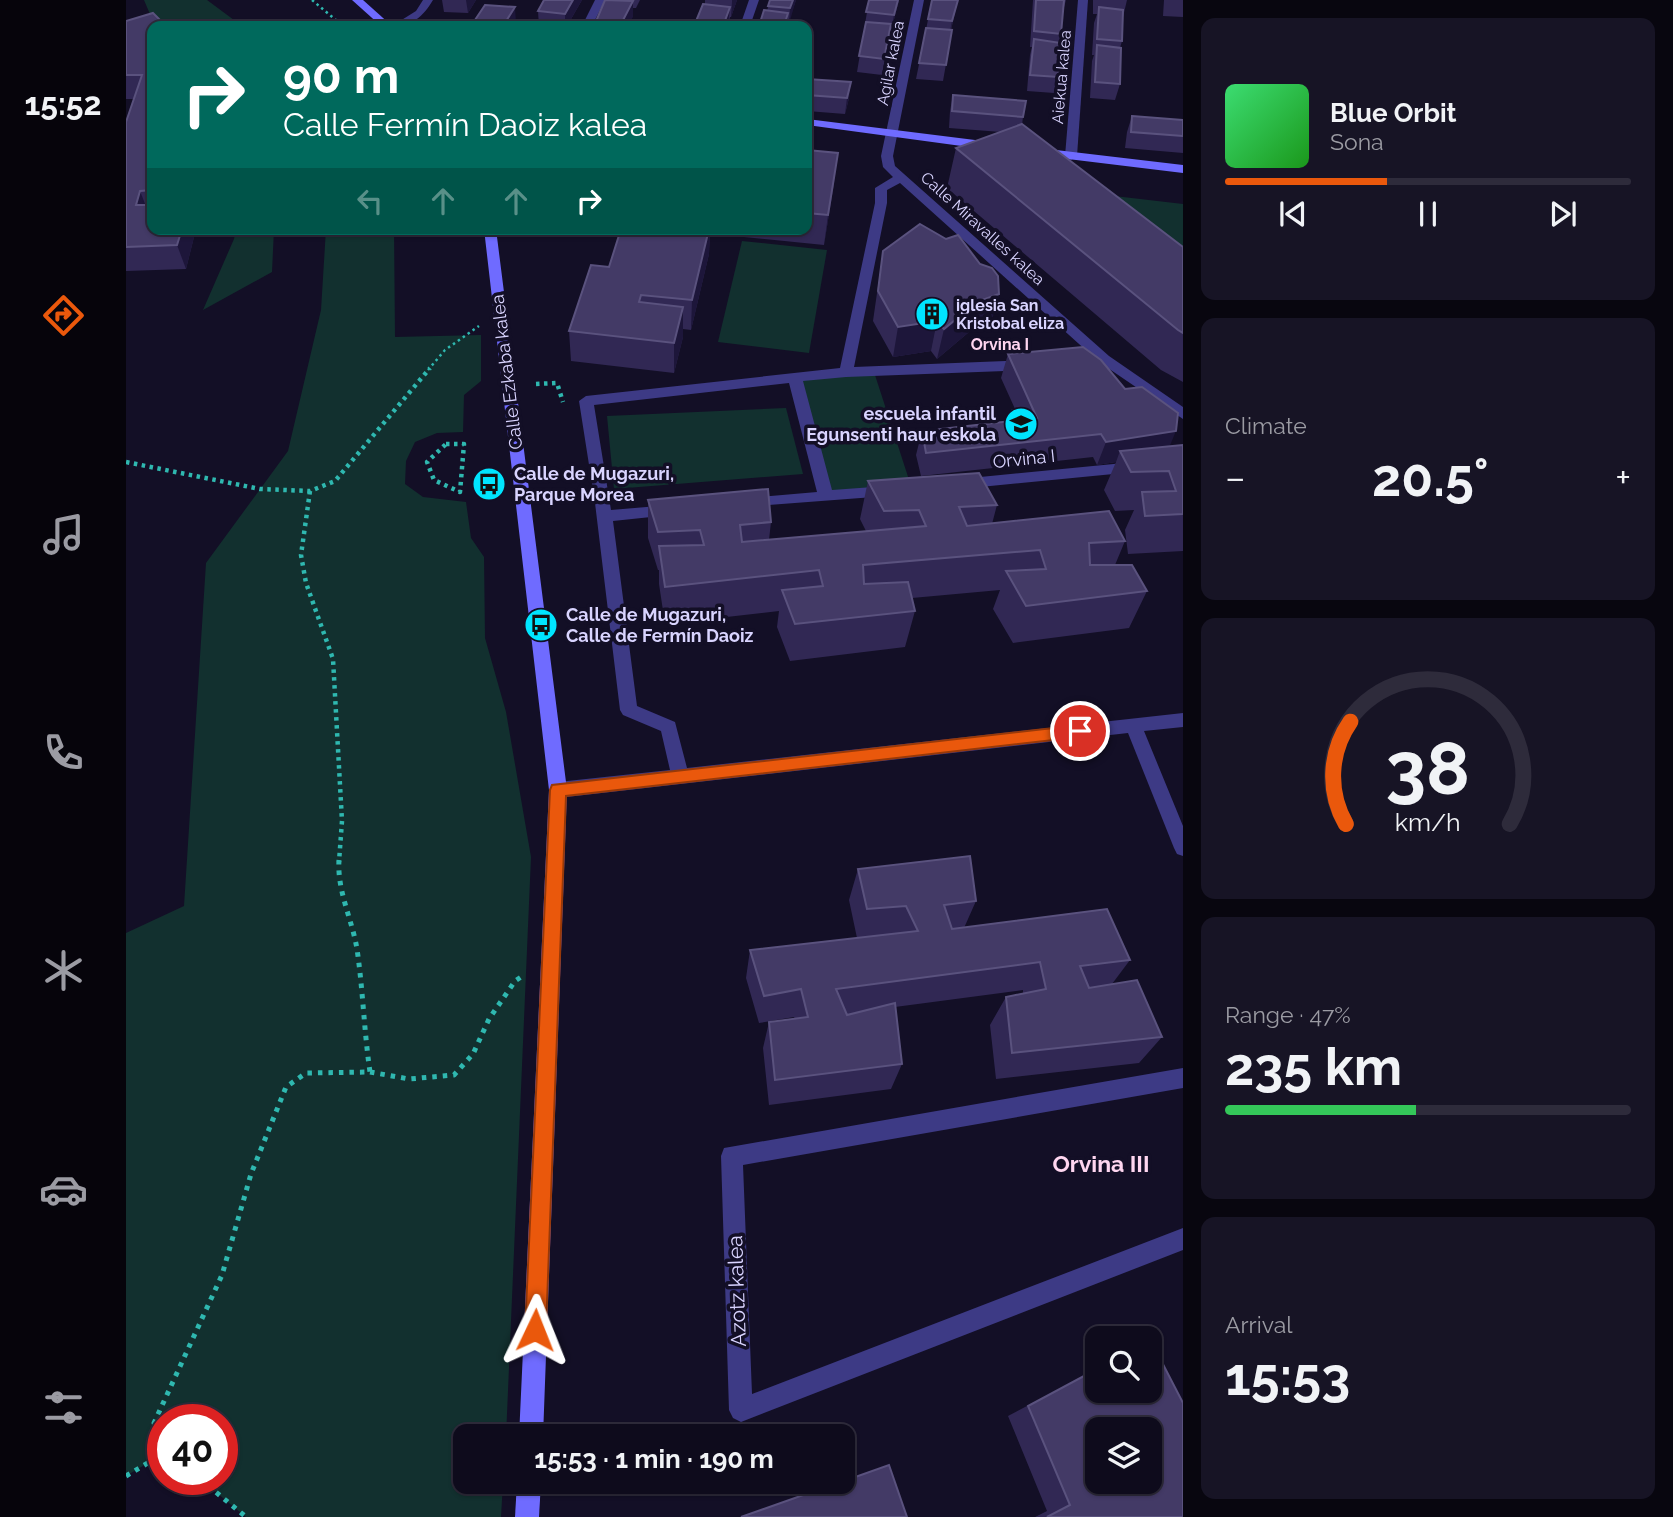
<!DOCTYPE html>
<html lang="en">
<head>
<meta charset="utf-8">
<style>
  body { margin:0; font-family:Raleway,sans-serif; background:#171425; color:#f1f3f6; height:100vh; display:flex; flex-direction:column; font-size:26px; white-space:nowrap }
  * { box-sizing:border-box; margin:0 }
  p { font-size:23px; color:#9b9ba3 }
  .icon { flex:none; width:38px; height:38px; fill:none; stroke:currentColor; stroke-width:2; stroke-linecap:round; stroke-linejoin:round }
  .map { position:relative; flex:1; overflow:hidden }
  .panel { display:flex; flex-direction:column; gap:18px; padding:18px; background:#08060f; width:490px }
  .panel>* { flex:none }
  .guide { position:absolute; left:21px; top:21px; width:665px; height:214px; border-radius:14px; box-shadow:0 2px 5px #0004,0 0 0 2px #2e2b3b; background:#00695c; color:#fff; overflow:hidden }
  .controls { position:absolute; left:959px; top:1326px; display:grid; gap:14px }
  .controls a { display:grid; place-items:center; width:77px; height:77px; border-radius:14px; background:#0e0b1c; box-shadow:0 2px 5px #0004,0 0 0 2px #2e2b3b; font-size:35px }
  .speed { position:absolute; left:21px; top:1404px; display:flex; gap:14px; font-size:35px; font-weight:700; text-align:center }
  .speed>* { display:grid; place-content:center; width:91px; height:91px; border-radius:50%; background:#0e0b1c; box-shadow:0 2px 5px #0004,0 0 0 2px #2e2b3b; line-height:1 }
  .speed .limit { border:10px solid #d22; background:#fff; color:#111 }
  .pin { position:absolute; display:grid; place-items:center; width:60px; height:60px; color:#fff; margin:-30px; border:4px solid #fff; border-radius:50%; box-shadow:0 2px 7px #0007 }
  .me { position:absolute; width:77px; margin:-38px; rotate:2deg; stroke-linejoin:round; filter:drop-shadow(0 0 5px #0008) }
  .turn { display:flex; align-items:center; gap:24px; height:147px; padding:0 21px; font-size:32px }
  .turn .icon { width:91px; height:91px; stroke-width:2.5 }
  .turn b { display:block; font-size:49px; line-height:60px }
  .lanes { display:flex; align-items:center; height:66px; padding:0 21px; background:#0003; justify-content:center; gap:35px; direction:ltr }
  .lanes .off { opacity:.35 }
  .big { font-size:52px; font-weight:700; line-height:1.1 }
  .panel .tile { flex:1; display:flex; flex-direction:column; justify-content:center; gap:10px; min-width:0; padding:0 24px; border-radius:14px; background:#171425 }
  .panel .dial { align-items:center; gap:0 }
  .dial svg { height:182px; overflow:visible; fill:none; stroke:#2e2b3b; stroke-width:7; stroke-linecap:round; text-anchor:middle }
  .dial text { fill:#f1f3f6; stroke:none }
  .song { display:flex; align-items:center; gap:21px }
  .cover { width:84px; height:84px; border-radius:10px; background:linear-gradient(135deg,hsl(140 70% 55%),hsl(120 70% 35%)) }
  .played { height:7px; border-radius:4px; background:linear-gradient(90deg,#ea580c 40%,#2e2b3b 40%) }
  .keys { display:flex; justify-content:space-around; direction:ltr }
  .heat { display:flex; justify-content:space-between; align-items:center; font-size:38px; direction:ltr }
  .charge { height:10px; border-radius:5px; background:linear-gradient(90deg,#34c759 47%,#2e2b3b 0) }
  .trip { position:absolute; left:327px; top:1424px; width:402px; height:70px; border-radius:14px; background:#0e0b1c; box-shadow:0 2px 5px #0004,0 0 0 2px #2e2b3b; font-weight:700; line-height:70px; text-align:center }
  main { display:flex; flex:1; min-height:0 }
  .tabs { display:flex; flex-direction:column; width:126px; justify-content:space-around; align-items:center; background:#06040b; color:#9b9ba3 }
  .tabs .icon { width:49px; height:49px }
  .tabs .selected { color:#ea580c }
  .tabs b { font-size:32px; color:#f1f3f6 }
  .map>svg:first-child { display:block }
  .green { fill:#12302f }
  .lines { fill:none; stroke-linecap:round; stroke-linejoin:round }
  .path-far2 { stroke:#2fb8b0; stroke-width:2.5; stroke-dasharray:2.5 3.5; stroke-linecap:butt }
  .path-far1 { stroke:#2fb8b0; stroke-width:4.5; stroke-dasharray:3.5 4.5; stroke-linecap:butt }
  .path { stroke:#2fb8b0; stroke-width:5; stroke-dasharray:4.5 6; stroke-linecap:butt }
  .street { fill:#3d3a85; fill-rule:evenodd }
  .secondary { fill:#6f6bff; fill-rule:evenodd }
  .wall { fill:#312854 }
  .shaded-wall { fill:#1d163a }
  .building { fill:#433a66; stroke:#5a527e; stroke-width:2; fill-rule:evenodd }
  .route { fill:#ea580c; stroke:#983908; stroke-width:2 }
  .labels { text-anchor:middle; stroke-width:7; stroke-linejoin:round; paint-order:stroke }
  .far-street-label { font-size:16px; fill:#d9d4ff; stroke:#130f26 }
  .far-poi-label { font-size:16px; font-weight:bold; fill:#d9d4ff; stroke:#130f26; text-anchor:start }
  .far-neighbourhood-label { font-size:16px; font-weight:bold; fill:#ffd6f0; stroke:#130f26 }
  .street-label { font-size:18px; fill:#d9d4ff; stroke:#130f26 }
  .poi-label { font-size:18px; font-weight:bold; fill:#d9d4ff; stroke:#130f26; text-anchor:start }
  .near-street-label { font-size:21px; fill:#d9d4ff; stroke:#130f26 }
  .near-neighbourhood-label { font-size:23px; font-weight:bold; fill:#ffd6f0; stroke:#130f26 }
</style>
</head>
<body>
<main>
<nav class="tabs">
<b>15:52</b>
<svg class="icon selected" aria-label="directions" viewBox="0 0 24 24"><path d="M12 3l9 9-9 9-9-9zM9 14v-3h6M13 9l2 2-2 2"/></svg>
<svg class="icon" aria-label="music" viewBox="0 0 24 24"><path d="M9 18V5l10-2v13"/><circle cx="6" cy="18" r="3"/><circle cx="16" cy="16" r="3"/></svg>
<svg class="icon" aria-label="phone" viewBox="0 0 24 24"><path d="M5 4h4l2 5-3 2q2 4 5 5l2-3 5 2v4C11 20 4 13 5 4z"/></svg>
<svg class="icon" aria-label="climate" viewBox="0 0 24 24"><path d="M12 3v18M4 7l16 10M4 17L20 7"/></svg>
<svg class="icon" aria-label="car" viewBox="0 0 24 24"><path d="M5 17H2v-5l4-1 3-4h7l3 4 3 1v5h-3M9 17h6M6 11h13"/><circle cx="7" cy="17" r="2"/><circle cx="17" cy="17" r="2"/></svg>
<svg class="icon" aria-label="filters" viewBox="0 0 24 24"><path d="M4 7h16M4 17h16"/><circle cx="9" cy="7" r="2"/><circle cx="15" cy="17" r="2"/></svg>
</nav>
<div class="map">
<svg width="1057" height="1517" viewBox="0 0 1057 1517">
  <rect width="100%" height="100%" fill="#130f26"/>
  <g class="green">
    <polygon points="18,0 81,0 116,26 80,26 76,22 61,26 29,26"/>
    <polygon points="954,192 1057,204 1057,278"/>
    <polygon points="110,229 148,229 146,272 77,310 108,239"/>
    <polygon points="200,229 268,229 269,337 355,335 355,381 338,395 337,432 311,433 289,442 280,461 279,484 297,497 340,502 345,538 358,557 359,638 380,712 405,857 380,1437 340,1437 340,1482 377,1482 375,1517 120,1517 74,1479 96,1479 96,1419 37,1419 37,1454 0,1476 0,933 58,906 80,563 162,451 195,310"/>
    <polygon points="616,241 701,250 683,353 592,342"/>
    <polygon points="748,372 786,489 700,496 669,378"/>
    <polygon points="660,408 677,474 488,489 481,416"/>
  </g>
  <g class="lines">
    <g class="path-far2">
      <polyline points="186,0 217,26"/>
      <polyline points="302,370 319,350 353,326"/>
    </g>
    <g class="path-far1">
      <polyline points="410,384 431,383 437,402"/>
      <polygon points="320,444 338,444 334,492 308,480 301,462"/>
      <polyline points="0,462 134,489 184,491 209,481 304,368"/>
      <polyline points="184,491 175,555 180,583 207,659 216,821 213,862"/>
    </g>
    <g class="path">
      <polyline points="244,1072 283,1079 328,1075 347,1054 363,1019 389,981 395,977"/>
      <path d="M37 1443 28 1423 96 1275 125 1174 160 1087 180 1073 244 1072C238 1031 237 990 231 949 226 919 211 891 213 860"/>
      <polyline points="0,1476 37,1454"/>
      <polyline points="74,1479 120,1517"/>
    </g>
    <g class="street">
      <path d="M297 0H307C297 17 286 26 266 26L290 11Z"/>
      <polygon points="469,0 479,0 466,26 456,26"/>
      <polygon points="623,0 633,0 624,26 614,26"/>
      <polygon points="788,0 798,0 767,156 769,166 983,356 1057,407 1057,419 973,362 774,183 761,190 761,203 728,367 902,360 909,365 902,370 720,377 677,381 706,490 761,486 768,491 761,496 616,507 613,503 616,499 621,498 691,492 663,383 468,405 485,510 544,505 552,510 544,515 487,521 511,706 549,722 561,768 1057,713 1057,727 1018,731 1057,826 1057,856 1051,854 1048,848 1002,733 432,798 426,795 423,790 426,785 432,782 544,770 535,731 497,715 494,710 469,503 453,401 460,396 714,368 749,203 749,188 767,177 757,167 755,156"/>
      <polygon points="952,0 962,0 951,156 945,160 939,156"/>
      <polygon points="1008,462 1015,467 1008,472 834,489 827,484 834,479"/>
      <polygon points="1057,1068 1057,1088 617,1165 626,1394 1057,1228 1057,1250 615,1422 607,1418 603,1410 595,1156 598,1148"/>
    </g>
    <g class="secondary">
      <polygon points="226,0 237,0 266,26 255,26"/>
      <polygon points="681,119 865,142 871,146 865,150 681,125"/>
      <polygon points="913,148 1057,165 1057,173 909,155 907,152"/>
      <polygon points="358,229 370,229 441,790 417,1437 393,1437 423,790"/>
      <polygon points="391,1482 415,1482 413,1517 389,1517"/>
    </g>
  </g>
  <g class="wall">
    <polygon points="316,0 350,0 342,13 318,12"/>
    <polygon points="456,0 441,26 413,26 412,11"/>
    <polygon points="479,0 514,0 510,8 507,8 507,17"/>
    <polygon points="579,0 611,0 605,17 604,17 602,26 568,26 579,4"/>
    <polygon points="644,0 670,0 661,26 633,26 641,11"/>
    <polygon points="743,0 773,0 765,31 764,30 756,75 731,72"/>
    <polygon points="806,0 832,0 825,30 826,30 817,81 790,79"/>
    <polygon points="907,0 940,0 937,11 935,34 933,42 932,77 928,93 901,91 904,55 906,47 904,47"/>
    <polygon points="967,0 1001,0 997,17 996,41 994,48 994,84 989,100 964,98 966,61 968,55 966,55 968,23 971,14 967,14"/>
    <polygon points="1038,0 1057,0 1057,17 1037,16"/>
    <polygon points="0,21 26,26 26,229 70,229 60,269 0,271 0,122 8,99 0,99"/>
    <polygon points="681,79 723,98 719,114 681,111"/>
    <polygon points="827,95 897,117 896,125 1057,247 1057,382 1035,370 821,188 830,148 875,132 823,128 824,111"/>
    <polygon points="1006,116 1057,120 1057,153 999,148 1001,132"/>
    <polygon points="681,150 708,183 698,245 608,236 609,229 681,229"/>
    <polygon points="495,229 584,229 583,254 565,330 557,329 557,337 548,373 445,361 443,331 483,267"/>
    <polygon points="757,251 865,324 843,332 811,359 805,351 767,357 747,321"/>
    <polygon points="882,354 1043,446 1057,445 1057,551 1002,554 999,530 1008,510 989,511 978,490 990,462 971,465 967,457 795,476 790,455 796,431 894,420 875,378"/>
    <polygon points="742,481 871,505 866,524 999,541 989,565 1021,591 1003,628 887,643 867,609 874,590 786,598 789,611 779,647 664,661 651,627 653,611 539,624 533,584 533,570 532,570 522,538 522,500 645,522 643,540 740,531 734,519"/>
    <polygon points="732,869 850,901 838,928 1004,960 986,984 1036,1037 1013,1063 870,1079 864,1025 880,997 897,993 897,990 769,1007 776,1064 765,1089 643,1105 637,1048 643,1022 669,1019 668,1017 633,1023 620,978 624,950 731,938 723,900"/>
    <polygon points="971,1369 1057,1517 909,1517 921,1511 882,1416"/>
  </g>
  <g class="shaded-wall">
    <polygon points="340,0 350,0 342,13"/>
    <polygon points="447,0 456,0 441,26 439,26 439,14"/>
    <polygon points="606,0 611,0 605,17 606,2"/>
    <polygon points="667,0 670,0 663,24 664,8"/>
    <polygon points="772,0 773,0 765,31 768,15"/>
    <polygon points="832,0 823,37 826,21"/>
    <polygon points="507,1 507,17 502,26 494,26"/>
    <polygon points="389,7 390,23 388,26 377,26"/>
    <polygon points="604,7 602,26 597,26"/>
    <polygon points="662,13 661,26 658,26"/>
    <polygon points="725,82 723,98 719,114 721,98"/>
    <polygon points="712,153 708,183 698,245 702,215"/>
    <polygon points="14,191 23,214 10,205"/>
    <polygon points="56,229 70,229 60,269 51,245"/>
    <polygon points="583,229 584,229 583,254 565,330 566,300"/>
    <polygon points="873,294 865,324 843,332 811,359 818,329 851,302"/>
    <polygon points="557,307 557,337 548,373 548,343"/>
    <polygon points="811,321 805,351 767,357 772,327"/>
    <polygon points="1050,431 1040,455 994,451 990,462 971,465 980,442"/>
  </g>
  <g class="building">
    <polygon points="418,0 447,0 439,14 412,11"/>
    <polygon points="479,0 507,1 494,26 468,26"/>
    <polygon points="644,0 667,0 664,8 642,6"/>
    <polygon points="743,0 772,0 768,15 740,12"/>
    <polygon points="806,0 832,0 826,21 802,19"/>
    <polygon points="910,0 938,0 935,34 908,31"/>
    <polygon points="577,4 604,7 597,26 568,26"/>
    <polygon points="359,5 389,7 377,26 345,26"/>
    <polygon points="973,7 997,10 996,41 971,39"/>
    <polygon points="638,10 662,13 658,26 633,26"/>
    <polygon points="27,13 40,26 26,26 26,190 14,191 10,205 26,205 26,229 56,229 51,245 0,247 0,122 16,75 0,75 0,21"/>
    <polygon points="740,22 765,24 758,59 733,56"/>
    <polygon points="800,28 826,30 820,65 793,63"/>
    <polygon points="908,39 935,43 932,77 904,75"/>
    <polygon points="971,45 995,48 994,84 969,82"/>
    <polygon points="681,79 725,82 721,98 681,95"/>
    <polygon points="827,95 900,101 897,117 826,111"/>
    <polygon points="1006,116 1057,120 1057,136 1005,132"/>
    <polygon points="896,124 1057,247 1057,333 1052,330 830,148"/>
    <polygon points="681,150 712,153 702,215 681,213"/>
    <polygon points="794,224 820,239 832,235 854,264 866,268 872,276 873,294 851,302 818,329 811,321 772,327 752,291 757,251"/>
    <polygon points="495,229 583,229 566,300 515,295 513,302 557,307 548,343 443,331 465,265 483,267"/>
    <polygon points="957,347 975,360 999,389 1016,387 1052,413 1050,431 980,442 975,434 800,453 796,431 911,418 882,354"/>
    <polygon points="1057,445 1057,514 1019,516 1016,492 1050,491 1043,471 1005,472 994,451"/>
    <polygon points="853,473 871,505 833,507 841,526 983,511 999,541 963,543 964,565 1006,565 1021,591 900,606 880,571 920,569 914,550 737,565 738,584 782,582 789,611 669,624 656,590 697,586 693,570 539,587 533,546 578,545 574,530 532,532 522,500 642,489 645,522 614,525 616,542 800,526 793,510 758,511 742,481"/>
    <polygon points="844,856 850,901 818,905 826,929 981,909 1004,960 954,966 963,988 1011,980 1036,1037 886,1053 880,997 920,989 914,962 710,989 721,1015 769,1003 776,1064 649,1080 643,1022 682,1017 675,989 638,996 624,950 792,931 780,906 741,909 732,869"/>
    <path d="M1024 1341H1025L1057 1403V1517H921L944 1505 902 1406 971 1369V1391H1024ZM971 1430H1024V1482H971Z"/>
    <polygon points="763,1465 781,1517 615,1517 714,1482 718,1482 718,1481"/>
  </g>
  <polygon class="route" points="954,725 961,731 954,737 440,796 420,1330 417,1337 409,1340 402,1337 399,1330 424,790 426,785"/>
  <defs>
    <symbol id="building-disc" viewBox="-11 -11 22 22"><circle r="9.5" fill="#00e5ff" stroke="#130f26"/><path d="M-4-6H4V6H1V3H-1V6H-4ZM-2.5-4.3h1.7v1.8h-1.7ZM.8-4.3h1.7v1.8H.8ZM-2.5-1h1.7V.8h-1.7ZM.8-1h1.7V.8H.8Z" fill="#111"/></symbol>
    <symbol id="school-disc" viewBox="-11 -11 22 22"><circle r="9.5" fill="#00e5ff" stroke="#130f26"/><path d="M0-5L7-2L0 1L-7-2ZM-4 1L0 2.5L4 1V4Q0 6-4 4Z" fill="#111"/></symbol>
    <symbol id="bus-disc" viewBox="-11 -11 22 22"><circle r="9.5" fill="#00e5ff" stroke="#130f26"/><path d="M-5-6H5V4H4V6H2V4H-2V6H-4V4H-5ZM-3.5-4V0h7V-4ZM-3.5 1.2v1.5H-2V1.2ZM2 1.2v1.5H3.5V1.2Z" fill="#111"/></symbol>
  </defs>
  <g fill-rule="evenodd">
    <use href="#building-disc" x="787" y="295" width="38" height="38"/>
    <use href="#school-disc" x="876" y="405" width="38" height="38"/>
    <use href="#bus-disc" x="344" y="465" width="38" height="38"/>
    <use href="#bus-disc" x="396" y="606" width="38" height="38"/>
  </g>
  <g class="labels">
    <g class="far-street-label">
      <text transform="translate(764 63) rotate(-79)" y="6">Agilar kalea</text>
      <text transform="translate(935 77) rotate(-85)" y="6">Aiekua kalea</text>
      <text transform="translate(857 228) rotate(42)" y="6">Calle Miravalles kalea</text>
    </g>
    <g class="far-poi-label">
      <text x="830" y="311">iglesia San<tspan x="830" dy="18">Kristobal eliza</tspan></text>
    </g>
    <g class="far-neighbourhood-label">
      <text x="874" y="350">Orvina I</text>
    </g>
    <g class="street-label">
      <text transform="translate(381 372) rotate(-97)" y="6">Calle Ezkaba kalea</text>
      <text transform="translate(898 459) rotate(-6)" y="6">Orvina I</text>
    </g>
    <g class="poi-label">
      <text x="870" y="420" text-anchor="end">escuela infantil<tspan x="870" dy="21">Egunsenti haur eskola</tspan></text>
      <text x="388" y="480">Calle de Mugazuri,<tspan x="388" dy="21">Parque Morea</tspan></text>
      <text x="440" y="621">Calle de Mugazuri,<tspan x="440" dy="21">Calle de Fermín Daoiz</tspan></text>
    </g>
    <g class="near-street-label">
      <text transform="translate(611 1291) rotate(-92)" y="7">Azotz kalea</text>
    </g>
    <g class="near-neighbourhood-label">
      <text x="975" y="1172">Orvina III</text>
    </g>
  </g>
</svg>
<div class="controls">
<a><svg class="icon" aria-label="search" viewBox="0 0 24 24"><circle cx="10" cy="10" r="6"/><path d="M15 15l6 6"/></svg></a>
<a><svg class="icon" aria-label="layers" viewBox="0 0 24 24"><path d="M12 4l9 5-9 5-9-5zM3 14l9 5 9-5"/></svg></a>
</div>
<div class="speed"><div class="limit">40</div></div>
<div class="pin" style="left:954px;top:731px;background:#d93025"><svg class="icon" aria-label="arrive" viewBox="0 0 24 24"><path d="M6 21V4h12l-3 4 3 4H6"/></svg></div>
<svg class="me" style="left:409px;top:1330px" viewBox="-20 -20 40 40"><path d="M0-17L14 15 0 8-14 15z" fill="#ea580c" stroke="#fff" stroke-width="4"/></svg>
<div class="trip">15:53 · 1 min · 190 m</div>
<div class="guide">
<div class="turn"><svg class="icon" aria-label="right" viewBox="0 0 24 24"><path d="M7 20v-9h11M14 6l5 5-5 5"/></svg><div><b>90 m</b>Calle Fermín Daoiz kalea</div></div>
<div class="lanes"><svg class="icon off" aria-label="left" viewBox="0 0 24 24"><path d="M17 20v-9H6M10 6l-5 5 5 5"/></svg><svg class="icon off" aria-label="ahead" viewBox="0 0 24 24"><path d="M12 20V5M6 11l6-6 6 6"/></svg><svg class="icon off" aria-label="ahead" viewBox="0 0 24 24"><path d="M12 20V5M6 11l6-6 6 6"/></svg><svg class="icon" aria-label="right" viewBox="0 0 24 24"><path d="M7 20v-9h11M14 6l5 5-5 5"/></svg></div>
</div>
</div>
<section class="panel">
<div class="tile">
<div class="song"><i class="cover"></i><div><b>Blue Orbit</b><p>Sona</p></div></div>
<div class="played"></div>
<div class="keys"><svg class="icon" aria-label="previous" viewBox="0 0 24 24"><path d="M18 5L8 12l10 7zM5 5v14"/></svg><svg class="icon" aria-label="pause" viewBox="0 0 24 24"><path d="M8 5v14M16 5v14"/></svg><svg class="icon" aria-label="next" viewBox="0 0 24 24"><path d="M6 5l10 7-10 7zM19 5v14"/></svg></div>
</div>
<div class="tile"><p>Climate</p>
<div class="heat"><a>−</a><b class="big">20.5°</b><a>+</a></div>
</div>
<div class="tile dial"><svg viewBox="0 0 100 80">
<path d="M14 69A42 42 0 1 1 86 69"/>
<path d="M14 69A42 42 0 0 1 16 24" stroke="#ea580c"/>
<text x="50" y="56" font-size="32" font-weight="700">38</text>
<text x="50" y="72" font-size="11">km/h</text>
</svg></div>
<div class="tile"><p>Range · 47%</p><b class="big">235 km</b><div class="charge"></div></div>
<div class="tile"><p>Arrival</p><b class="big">15:53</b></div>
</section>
</main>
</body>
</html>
